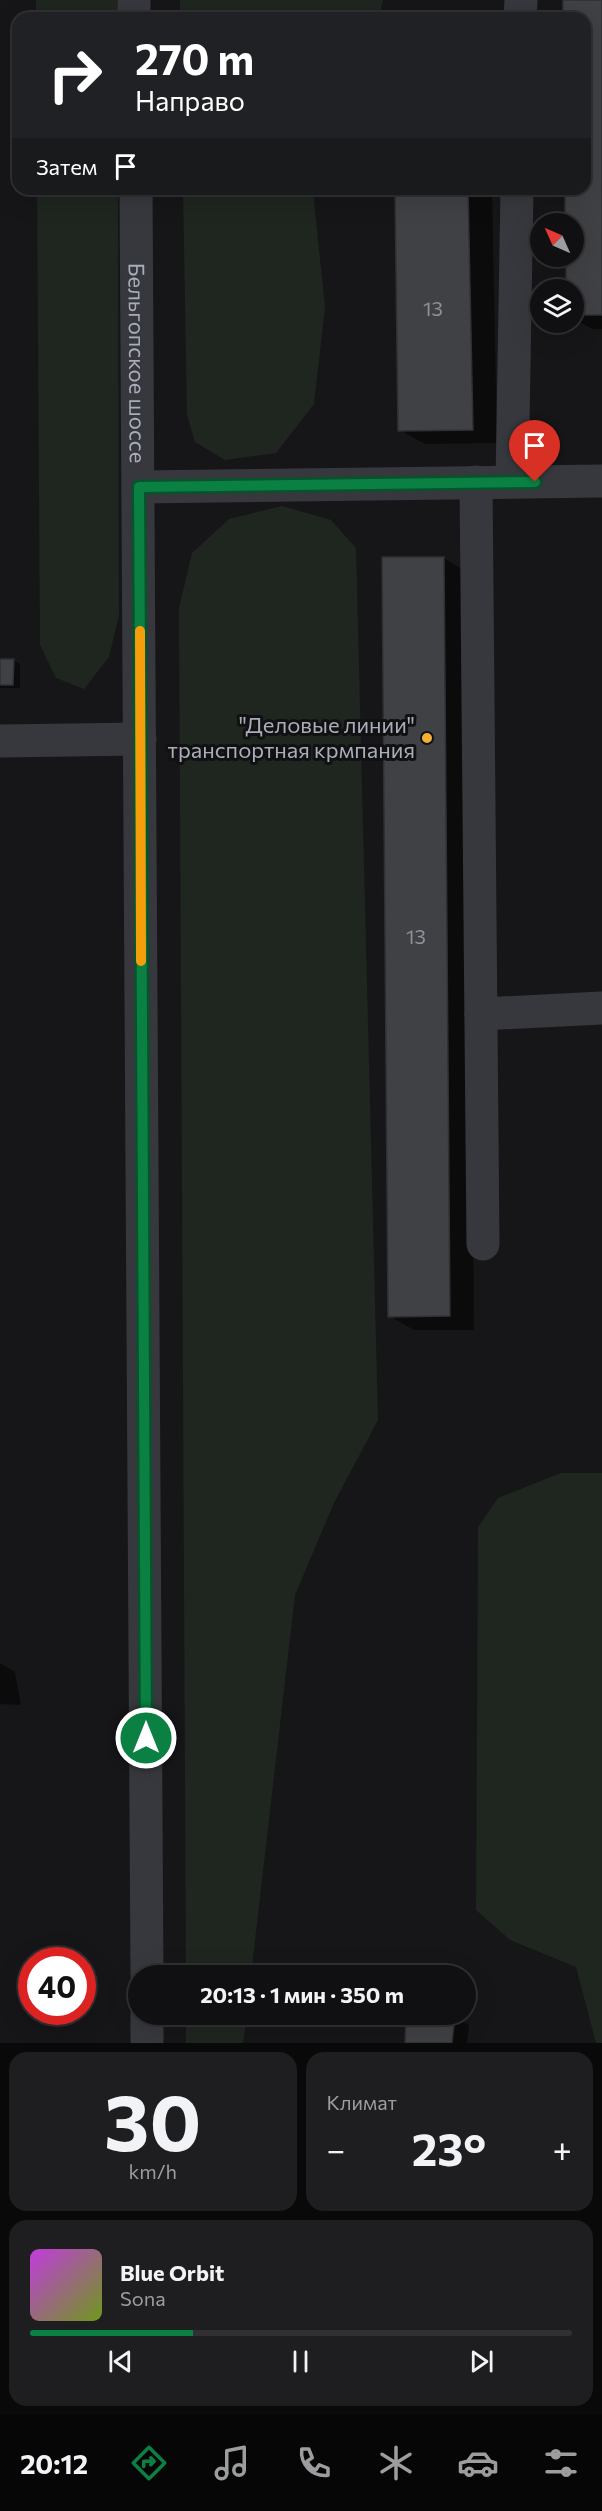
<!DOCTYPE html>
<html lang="ru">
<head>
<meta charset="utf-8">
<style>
  body { margin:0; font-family:Commissioner,sans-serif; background:#1e1e20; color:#f1f3f6; height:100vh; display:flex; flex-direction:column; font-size:22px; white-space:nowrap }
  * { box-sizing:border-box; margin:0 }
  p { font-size:20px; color:#9c9d9f }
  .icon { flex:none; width:33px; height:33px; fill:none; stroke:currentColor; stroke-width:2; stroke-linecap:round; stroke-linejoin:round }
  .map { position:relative; height:2043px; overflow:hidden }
  .sheet { display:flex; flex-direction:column; gap:9px; padding:9px; background:#09090a; flex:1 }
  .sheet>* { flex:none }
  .guide { position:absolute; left:12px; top:12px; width:579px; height:183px; border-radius:18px; box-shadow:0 6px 24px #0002,0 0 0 2px #303032; background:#202124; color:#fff; overflow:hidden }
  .needle { width:39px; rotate:315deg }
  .tools { position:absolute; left:530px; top:213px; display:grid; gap:12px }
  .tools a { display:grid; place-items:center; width:54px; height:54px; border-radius:50%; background:#101012; box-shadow:0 6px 24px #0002,0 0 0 2px #303032; font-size:30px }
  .speed { position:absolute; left:18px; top:1947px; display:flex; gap:12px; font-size:30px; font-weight:700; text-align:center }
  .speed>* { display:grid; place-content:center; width:78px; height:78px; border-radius:50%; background:#101012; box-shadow:0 6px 24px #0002,0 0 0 2px #303032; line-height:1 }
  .speed .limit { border:9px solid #d22; background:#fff; color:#111 }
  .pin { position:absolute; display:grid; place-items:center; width:51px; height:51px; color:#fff; margin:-62px -26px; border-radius:50% 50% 50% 0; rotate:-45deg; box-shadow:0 0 6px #0007 }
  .pin .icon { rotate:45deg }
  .me { position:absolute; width:66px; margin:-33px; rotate:0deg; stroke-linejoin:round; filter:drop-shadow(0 0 4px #0008) }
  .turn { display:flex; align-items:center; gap:21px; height:126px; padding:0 24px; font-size:27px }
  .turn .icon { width:78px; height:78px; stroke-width:2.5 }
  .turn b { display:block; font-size:42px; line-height:51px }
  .then { display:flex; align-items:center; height:57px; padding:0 24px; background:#0003; gap:12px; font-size:22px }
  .big { font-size:45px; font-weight:700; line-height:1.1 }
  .sheet .card { flex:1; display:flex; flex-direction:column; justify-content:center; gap:9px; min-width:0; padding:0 21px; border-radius:18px; background:#1e1e20 }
  .sheet .dial { align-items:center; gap:0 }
  .dial b { font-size:78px; line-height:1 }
  .song { display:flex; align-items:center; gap:18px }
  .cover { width:72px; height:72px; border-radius:9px; background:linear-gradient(135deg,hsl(290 70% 55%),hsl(80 70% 35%)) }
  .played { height:6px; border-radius:3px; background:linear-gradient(90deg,#0b8043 30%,#303032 30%) }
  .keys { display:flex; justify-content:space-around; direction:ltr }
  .heat { display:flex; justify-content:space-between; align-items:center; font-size:33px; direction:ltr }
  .sheet .tiles { flex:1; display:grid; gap:9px; grid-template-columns:1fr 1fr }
  .card:last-child { grid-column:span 2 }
  .trip { position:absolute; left:128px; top:1965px; width:348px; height:60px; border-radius:30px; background:#101012; box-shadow:0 6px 24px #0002,0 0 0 2px #303032; font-weight:700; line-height:60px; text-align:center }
  .tabs { display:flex; height:96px; justify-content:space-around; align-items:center; background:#060607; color:#9c9d9f }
  .tabs .icon { width:42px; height:42px }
  .tabs .active { color:#0b8043 }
  .tabs b { font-size:27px; color:#f1f3f6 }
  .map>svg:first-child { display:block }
  .green { fill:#1e261f }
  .shadow { fill:#0007 }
  .building { fill:#404145; stroke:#303034; stroke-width:1.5 }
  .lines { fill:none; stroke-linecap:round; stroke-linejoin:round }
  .minor { stroke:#37383d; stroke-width:33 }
  .route-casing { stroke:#07532c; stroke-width:15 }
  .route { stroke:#0b8043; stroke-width:10 }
  .slow { stroke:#f59e0b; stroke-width:10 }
  .poi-dot { fill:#f2b134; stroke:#111113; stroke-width:2 }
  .labels { text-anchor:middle; stroke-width:6; stroke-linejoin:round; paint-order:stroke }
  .number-label { font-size:20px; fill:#8e929b }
  .street-label { font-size:22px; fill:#a8adb8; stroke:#111113 }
  .poi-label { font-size:22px; fill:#a8adb8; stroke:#111113; text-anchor:end }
</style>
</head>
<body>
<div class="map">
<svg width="602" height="2043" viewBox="0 0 602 2043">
  <rect width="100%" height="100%" fill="#161618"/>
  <g class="green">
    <rect x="36" y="0" width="81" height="18"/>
    <polygon points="180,0 383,0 379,18 180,18"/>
    <polygon points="37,189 118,189 119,615 109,657 84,689 56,678 40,645"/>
    <polygon points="183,189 315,189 314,201 325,307 314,404 276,453 225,460 195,442 187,415"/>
    <polygon points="282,506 331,520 356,548 378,1420 334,1503 295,1595 251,1975 186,1975 179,608 192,553 229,519"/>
    <polygon points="561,1473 602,1473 602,2043 596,2043 576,1967 510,1940 476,1910 478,1527 498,1498"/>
    <polygon points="186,2015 247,2015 243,2043 186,2043"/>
  </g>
  <g class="shadow">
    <polygon points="565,0 602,0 602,329 592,329 573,318 573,224 566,189 585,189 585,18 565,18"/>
    <polygon points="396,189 492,189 497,443 425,444 400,430"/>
    <polygon points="444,558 468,573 474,1330 414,1330 389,1316"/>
    <polygon points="0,660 13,660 20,664 20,688 0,688"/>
    <polygon points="0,1663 15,1672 21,1705 0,1704"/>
    <polygon points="455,2017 469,2025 467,2043 407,2043"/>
  </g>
  <g class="building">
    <polygon points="563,0 602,0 602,315 573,315 573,290 566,290 566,256 573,256 573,224 565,224 565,189 585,189 585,18 563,18"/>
    <polygon points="395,189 468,189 473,430 398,431"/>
    <polygon points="382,557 444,557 450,1316 388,1317"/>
    <polygon points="0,659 14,659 13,685 0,685"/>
    <polygon points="455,2015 452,2043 405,2043 406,2019"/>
  </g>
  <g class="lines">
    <g class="minor">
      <polyline points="134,0 134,18"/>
      <polyline points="520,18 521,0"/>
      <path id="s1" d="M136 189 147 1976"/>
      <polyline points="476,482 483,1244"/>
      <polyline points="512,482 517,189"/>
      <polyline points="139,487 602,481"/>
      <polyline points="0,741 140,739"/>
      <polyline points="481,1014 602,1008"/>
      <polyline points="147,2014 147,2043"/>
    </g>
  </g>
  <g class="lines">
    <defs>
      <polyline id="route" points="146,1738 139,487 535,482"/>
    </defs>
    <use href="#route" class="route-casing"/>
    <use href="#route" class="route"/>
    <polyline class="slow" points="140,631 141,961"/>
  </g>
  <circle class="poi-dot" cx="427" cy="738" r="6"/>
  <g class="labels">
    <g class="number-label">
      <text x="433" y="316">13</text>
      <text x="416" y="944">13</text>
    </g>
    <g class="street-label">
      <text dy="8" stroke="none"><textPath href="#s1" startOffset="174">Бельгопское шоссе</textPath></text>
    </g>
    <g class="poi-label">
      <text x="415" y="733">"Деловые линии"<tspan x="415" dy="25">транспортная крмпания</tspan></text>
    </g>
  </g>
</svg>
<div class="tools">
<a><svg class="needle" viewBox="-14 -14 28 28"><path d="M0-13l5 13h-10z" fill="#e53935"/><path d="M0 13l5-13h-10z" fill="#9c9d9f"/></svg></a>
<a><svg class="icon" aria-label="layers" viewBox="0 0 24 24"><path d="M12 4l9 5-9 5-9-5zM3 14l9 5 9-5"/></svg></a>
</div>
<div class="speed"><div class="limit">40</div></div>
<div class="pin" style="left:535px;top:482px;background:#d93025"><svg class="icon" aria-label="arrive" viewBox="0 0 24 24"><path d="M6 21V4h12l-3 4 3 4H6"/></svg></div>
<svg class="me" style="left:146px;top:1738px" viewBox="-20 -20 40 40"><circle r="17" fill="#0b8043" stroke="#fff" stroke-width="3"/><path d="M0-11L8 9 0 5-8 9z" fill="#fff"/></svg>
<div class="trip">20:13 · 1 мин · 350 m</div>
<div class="guide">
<div class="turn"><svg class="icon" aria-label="right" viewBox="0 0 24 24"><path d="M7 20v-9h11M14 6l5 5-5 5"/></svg><div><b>270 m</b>Направо</div></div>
<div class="then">Затем<svg class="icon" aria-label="arrive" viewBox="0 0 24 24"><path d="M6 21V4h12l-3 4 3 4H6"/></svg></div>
</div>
</div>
<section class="sheet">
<div class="tiles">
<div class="card dial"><b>30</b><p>km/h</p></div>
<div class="card"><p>Климат</p>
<div class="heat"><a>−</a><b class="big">23°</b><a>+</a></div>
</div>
<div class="card">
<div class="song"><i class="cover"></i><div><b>Blue Orbit</b><p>Sona</p></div></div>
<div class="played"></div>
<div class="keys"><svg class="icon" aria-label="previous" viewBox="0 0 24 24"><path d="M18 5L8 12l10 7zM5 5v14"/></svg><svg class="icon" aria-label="pause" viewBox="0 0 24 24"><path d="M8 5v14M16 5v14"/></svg><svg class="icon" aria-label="next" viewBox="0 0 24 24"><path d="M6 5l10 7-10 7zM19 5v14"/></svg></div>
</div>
</div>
</section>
<nav class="tabs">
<b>20:12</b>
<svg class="icon active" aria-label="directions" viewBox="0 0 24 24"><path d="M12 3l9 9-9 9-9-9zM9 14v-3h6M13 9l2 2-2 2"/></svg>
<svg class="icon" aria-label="music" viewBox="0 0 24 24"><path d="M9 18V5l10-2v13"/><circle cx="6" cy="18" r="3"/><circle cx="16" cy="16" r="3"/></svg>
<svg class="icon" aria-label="phone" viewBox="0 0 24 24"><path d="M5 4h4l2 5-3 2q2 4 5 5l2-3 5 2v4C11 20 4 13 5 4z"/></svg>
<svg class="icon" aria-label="climate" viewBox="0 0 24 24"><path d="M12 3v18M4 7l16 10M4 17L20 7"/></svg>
<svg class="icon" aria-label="car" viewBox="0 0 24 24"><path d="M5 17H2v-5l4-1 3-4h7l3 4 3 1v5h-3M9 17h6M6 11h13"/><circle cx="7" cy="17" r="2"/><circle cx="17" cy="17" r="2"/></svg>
<svg class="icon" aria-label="filters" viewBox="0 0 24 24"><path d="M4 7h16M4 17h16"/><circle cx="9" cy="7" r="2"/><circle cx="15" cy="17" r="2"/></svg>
</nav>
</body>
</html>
